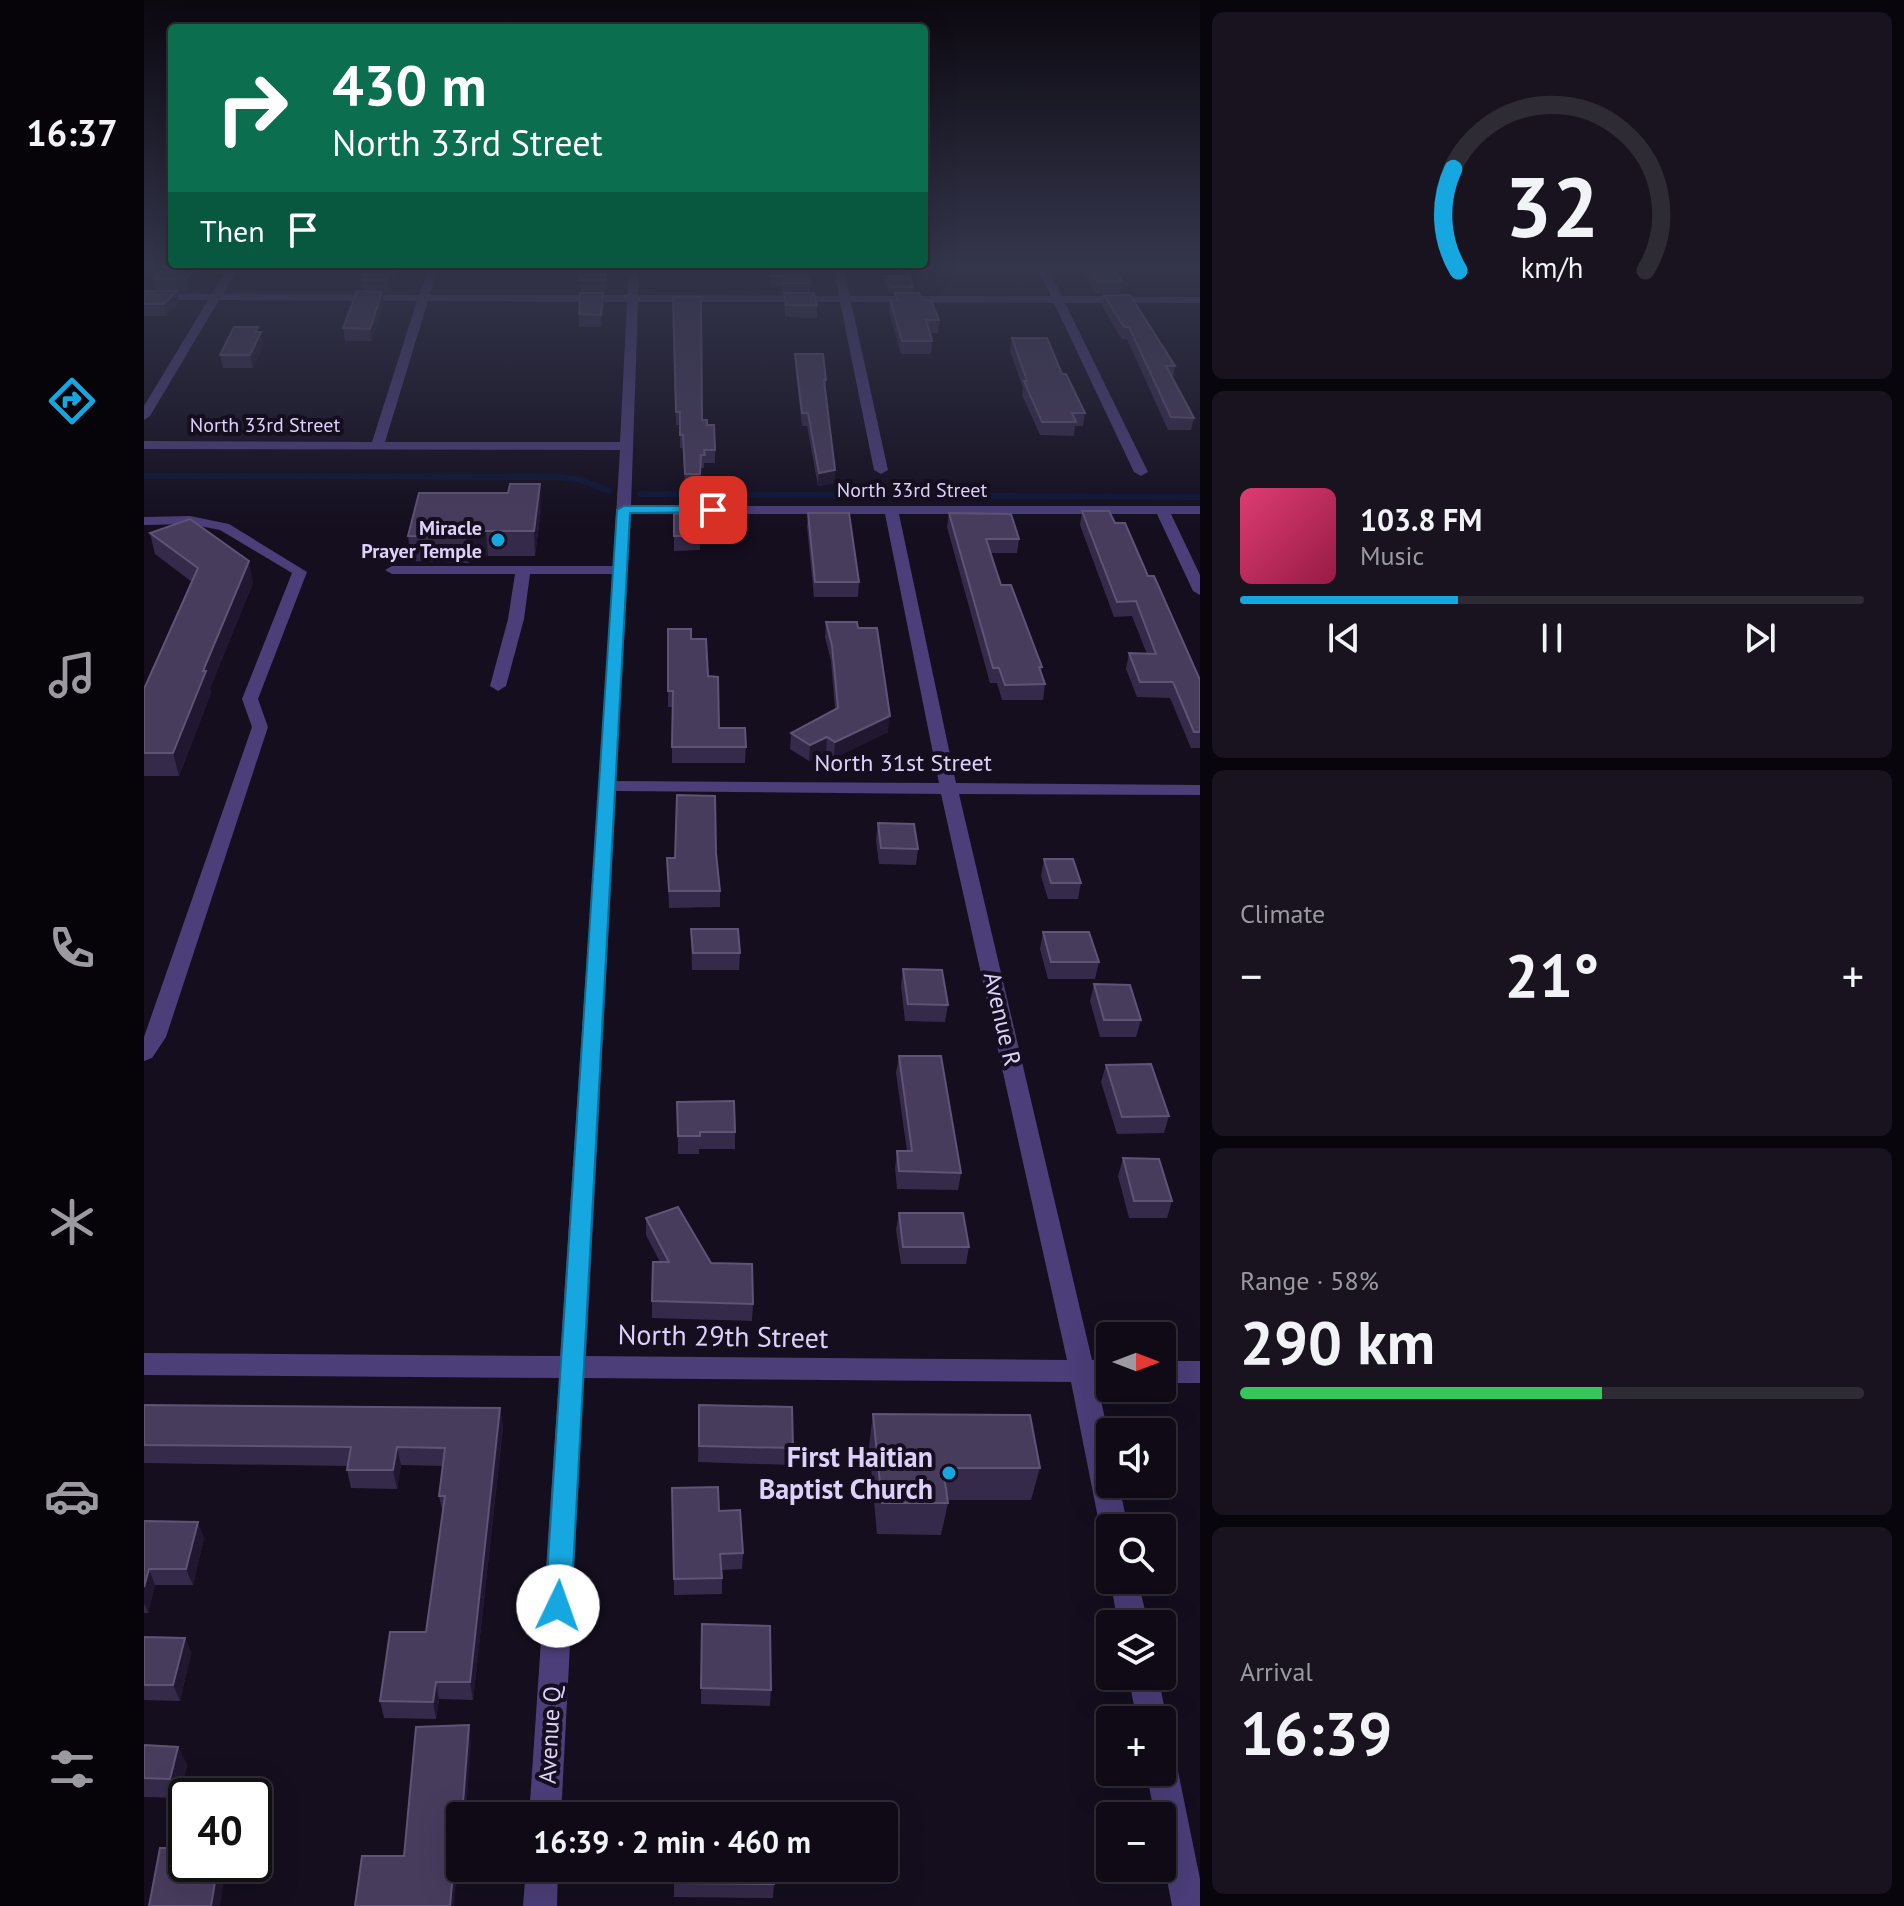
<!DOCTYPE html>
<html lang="en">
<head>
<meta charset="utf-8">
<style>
  body { margin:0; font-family:"PT Sans",sans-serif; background:#18131f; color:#f1f3f6; height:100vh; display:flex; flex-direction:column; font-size:30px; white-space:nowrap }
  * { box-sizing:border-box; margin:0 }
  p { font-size:26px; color:#9b9aa1 }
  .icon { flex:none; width:44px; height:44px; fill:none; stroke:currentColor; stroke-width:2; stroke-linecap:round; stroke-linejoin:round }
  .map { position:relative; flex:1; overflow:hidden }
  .panel { display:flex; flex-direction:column; gap:12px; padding:12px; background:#08060c; width:704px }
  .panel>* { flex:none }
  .banner { position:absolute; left:24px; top:24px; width:760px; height:244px; border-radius:8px; box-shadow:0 8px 32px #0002,0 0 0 2px #2f2b35; background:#0b6e4f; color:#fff; overflow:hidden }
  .needle { width:52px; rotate:90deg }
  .fabs { position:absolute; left:952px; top:1322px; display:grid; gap:16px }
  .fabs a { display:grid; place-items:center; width:80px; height:80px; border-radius:8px; background:#0f0a16; box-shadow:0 8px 32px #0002,0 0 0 2px #2f2b35; font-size:40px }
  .speed { position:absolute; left:24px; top:1778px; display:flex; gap:16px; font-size:40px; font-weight:700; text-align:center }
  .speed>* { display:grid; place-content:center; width:104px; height:104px; border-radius:50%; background:#0f0a16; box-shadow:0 8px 32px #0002,0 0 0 2px #2f2b35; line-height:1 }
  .speed .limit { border:4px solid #111; border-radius:12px; background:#fff; color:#111 }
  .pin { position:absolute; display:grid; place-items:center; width:68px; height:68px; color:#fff; margin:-34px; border-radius:16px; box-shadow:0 4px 12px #0006 }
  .me { position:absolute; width:88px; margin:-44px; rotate:3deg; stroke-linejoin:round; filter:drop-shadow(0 0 6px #0008) }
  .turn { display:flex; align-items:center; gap:28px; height:168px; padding:0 32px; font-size:36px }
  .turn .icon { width:104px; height:104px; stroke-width:2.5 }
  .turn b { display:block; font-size:56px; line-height:68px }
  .then { display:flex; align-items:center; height:76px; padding:0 32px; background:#0003; gap:16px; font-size:30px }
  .big { font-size:60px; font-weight:600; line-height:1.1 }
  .panel .widget { flex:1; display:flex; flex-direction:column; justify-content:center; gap:12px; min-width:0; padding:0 28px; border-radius:12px; background:#18131f }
  .panel .dial { align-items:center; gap:0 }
  .dial svg { height:208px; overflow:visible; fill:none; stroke:#2f2b35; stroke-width:7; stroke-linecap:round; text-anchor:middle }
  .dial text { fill:#f1f3f6; stroke:none }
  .song { display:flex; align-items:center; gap:24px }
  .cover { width:96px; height:96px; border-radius:12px; background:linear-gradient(135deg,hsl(340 70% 55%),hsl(340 70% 35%)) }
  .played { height:8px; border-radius:4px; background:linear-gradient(90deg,#17a7e0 35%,#2f2b35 35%) }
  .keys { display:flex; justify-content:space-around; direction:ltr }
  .heat { display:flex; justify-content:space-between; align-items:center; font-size:44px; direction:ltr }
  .charge { height:12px; border-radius:6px; background:linear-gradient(90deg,#34c759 58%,#2f2b35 0) }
  .trip { position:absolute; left:302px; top:1802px; width:452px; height:80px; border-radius:8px; background:#0f0a16; box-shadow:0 8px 32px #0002,0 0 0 2px #2f2b35; font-weight:600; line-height:80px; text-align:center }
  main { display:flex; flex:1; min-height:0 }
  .tabs { display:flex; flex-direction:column; width:144px; justify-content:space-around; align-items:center; background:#060409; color:#9b9aa1 }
  .tabs .icon { width:56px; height:56px }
  .tabs .active { color:#17a7e0 }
  .tabs b { font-size:36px; color:#f1f3f6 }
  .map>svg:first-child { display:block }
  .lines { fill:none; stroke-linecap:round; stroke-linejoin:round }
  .stream { stroke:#0e1538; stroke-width:6 }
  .minor { fill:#4b3e79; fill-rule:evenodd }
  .wall { fill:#362a4a }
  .shaded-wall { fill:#211731 }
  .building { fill:#483c5d; stroke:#5f5376; stroke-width:2 }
  .route { fill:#17a7e0; stroke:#0f6d92; stroke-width:2 }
  .poi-dot { fill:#17a7e0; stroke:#140e1e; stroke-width:3 }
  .labels { text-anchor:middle; stroke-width:8; stroke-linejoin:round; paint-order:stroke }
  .far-street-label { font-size:20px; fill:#ddd1fa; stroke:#140e1e }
  .far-poi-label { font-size:20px; font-weight:bold; fill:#ddd1fa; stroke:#140e1e; text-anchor:end }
  .street-label { font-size:24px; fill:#ddd1fa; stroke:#140e1e }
  .near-street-label { font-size:28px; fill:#ddd1fa; stroke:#140e1e }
  .near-poi-label { font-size:28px; font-weight:bold; fill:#ddd1fa; stroke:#140e1e; text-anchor:end }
</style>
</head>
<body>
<main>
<nav class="tabs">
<b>16:37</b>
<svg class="icon active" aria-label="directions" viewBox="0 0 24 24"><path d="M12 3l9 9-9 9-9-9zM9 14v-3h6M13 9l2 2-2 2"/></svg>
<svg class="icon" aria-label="music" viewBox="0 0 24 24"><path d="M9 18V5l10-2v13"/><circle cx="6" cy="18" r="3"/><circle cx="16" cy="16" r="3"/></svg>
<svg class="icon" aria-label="phone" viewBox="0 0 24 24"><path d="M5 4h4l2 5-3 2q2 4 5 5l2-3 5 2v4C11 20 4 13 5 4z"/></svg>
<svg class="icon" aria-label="climate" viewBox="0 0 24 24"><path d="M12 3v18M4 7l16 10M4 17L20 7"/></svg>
<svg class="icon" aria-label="car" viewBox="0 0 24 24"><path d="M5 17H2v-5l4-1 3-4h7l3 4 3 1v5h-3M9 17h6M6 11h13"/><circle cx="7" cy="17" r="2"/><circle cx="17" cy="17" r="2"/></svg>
<svg class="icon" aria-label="filters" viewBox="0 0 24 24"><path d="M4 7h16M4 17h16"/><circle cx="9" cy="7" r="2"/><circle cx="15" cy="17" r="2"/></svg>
</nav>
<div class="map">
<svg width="1056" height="1906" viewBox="0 0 1056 1906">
  <rect width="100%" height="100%" fill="#140e1e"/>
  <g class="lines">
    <g class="stream">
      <polyline points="0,476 416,477 437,480 465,491"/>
      <polyline points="496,494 1056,497"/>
    </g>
    <g class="minor">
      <path d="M86 265H96L79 294 275 295 285 265H295L286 295H483L485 265H495L494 295 695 296 689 265H699L706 296H907L892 265H902L918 296 1056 297V303H921L1004 472 997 476 990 472 910 303 707 302 744 470 737 474 730 470 696 302H494L487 506H1056V514H1027L1056 575V595L1049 591 1013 514H755L812 783 1056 785V795L815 794 948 1360H966V1382H953L966 1442V1484H975L984 1528H966V1539L960 1537 956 1528 927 1382 440 1378 417 1816H385L415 1378 0 1375V1353L416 1356 469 574H386L380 619 362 686 354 691 346 686 364 619 371 574H248L241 570 248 566H469L476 450 0 449V441L228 442 273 301 75 300 6 416 0 420V406L64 300H0V294H68ZM284 301 483 302 476 442H241ZM487 514H741L795 783 472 781ZM472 791 797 794 923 1360 442 1356Z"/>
      <polygon points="46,516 85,524 163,572 114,699 124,727 22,1037 8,1058 0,1061 0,1037 108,727 98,699 148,573 76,530 46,524 0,525 0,517"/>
      <rect x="1018" y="1361" width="38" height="22"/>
      <polygon points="966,1579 994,1580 1004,1624 974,1624"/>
      <polygon points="984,1676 1014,1676 1023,1720 1019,1731 1018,1720 993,1720"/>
      <polygon points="1018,1755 1029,1760 1034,1771 1056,1879 1056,1906 1028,1906 1018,1853 1018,1816 1011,1816 1002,1772 1018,1772"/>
      <polygon points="382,1868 414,1868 413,1906 379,1906"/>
    </g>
  </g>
  <g class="wall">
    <polygon points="18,265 57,265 58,272 44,291 33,291 35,303 22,316 0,316 0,293 11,291 9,279"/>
    <polygon points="224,265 257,265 252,279 248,279 244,292 238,292 240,304 227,341 201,341 199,328 219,292 217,280"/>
    <polygon points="622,265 662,265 666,283 666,293 673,305 673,318 641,317 640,293 646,293 638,293 638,286 627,286"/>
    <polygon points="936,265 963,265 978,281 976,293 951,293"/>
    <polygon points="463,266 461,292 437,292 436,280"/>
    <polygon points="741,276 769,287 769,293 778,300 795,320 794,333 786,333 788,341 787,354 757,354 745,312 746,300 751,300 751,293 745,293 740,282"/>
    <polygon points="960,295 1031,366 1029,378 1050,418 1047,430 1024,430 983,339 978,339 958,306"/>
    <polygon points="529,297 558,420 563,425 571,450 571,463 560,463 560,468 557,468 556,487 541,487 539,448 536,448 536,425 532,425"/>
    <polygon points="460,305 457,327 435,327 435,314"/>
    <polygon points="114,332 119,345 109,368 79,368 76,355"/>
    <polygon points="868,338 918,374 941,413 939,426 931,426 930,436 896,435 878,395 879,388 866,351"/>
    <polygon points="651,354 682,380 681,392 691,470 690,483 674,486 663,426 658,426 651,365"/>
    <polygon points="397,509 391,556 344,556 326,558 325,563 267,561 264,536"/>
    <polygon points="938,511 971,523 1004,576 1056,680 1056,748 1047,748 1026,698 993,697 982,669 985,653 1003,654 988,616 970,617 936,525"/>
    <polygon points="664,513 715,582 714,597 670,597 663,527"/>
    <polygon points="805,513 875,539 873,553 846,553 857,585 898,667 897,672 901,684 899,700 858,700 853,683 846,683 803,527"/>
    <polygon points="530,514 555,514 556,550 530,551"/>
    <polygon points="6,533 109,583 66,688 67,693 35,776 0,776 0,689 48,582 11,554"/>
    <polygon points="682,622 714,628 744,732 690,758 682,753 665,761 646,749 647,733 691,709 687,661 681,637"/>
    <polygon points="524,629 547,639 564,676 575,728 602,747 601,763 528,763 528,707 524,707"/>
    <polygon points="734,823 774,849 772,865 735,864 732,840"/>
    <polygon points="572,853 576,891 576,907 525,908 523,858"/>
    <polygon points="900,859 937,883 934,899 904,899 897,876"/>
    <polygon points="547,929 596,953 595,970 548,970"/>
    <polygon points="899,932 955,962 951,979 904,979 896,949"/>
    <polygon points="759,969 804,1005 801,1022 761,1021 757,986"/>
    <polygon points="950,984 997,1020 992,1037 956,1037 946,1001"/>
    <polygon points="755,1056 817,1173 814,1190 753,1189 751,1168 753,1151 763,1151 752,1073"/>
    <polygon points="962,1065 1025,1116 1020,1133 973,1134 957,1082"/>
    <polygon points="533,1102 591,1132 591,1149 555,1149 555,1154 534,1154"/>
    <polygon points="979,1158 1028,1201 1023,1218 985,1218 974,1176"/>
    <polygon points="755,1213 825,1247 822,1264 757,1264 752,1230"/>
    <polygon points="502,1218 567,1263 609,1304 608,1321 508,1318 508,1301 516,1262 502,1235"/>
    <polygon points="0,1405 356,1408 359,1427 329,1700 295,1699 292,1719 240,1718 236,1701 282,1632 299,1514 295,1496 299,1466 257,1465 253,1489 207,1488 203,1470 204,1466 0,1463"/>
    <polygon points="555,1405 649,1448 647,1465 554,1462"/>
    <polygon points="729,1414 896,1468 887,1500 803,1500 804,1503 797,1535 733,1534 725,1446"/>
    <polygon points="528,1488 575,1511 599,1553 598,1569 578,1570 578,1594 530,1595"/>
    <polygon points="0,1521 60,1538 49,1585 11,1585 4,1613 0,1613"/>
    <polygon points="558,1624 627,1690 626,1706 557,1704"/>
    <polygon points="0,1637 41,1638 47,1653 36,1701 0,1700"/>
    <polygon points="0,1745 34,1747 43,1765 35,1798 0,1797"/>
    <polygon points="530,1868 630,1884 629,1898 530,1897"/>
  </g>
  <g class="shaded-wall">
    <polygon points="52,265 57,265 58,272 44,291 42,279"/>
    <polygon points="252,265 257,265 252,279 251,267"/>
    <polygon points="247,267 248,279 244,292 242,280"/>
    <polygon points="33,291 35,303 22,316 20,304"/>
    <polygon points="238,292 240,304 227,341 226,329"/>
    <polygon points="459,293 460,305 457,327 457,315"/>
    <polygon points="114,327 115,336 117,332 119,345 109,368 106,355 111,332"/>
    <polygon points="691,470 690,483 674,486 675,473"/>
    <polygon points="396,484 397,509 391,556 390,531"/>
    <polygon points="342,531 344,556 326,558 325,563 322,537 323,533"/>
    <polygon points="105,561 109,583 66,688 67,693 35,776 29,753 59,671"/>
    <polygon points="746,716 744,732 690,758 691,742"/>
    <polygon points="683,737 682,753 665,761 666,745"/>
    <polygon points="356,1408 359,1427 329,1700 326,1682"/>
    <polygon points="253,1447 257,1465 253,1489 249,1470"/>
    <polygon points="54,1522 60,1538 49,1585 42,1569"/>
    <polygon points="5,1569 11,1585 4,1613 0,1603 0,1587"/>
    <polygon points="41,1638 47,1653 36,1701 29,1685"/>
    <polygon points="292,1682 295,1699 292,1719 289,1702"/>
    <polygon points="325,1725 327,1741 322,1816 318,1816"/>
    <polygon points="34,1747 43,1765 35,1798 26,1779"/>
    <polygon points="314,1818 316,1828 316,1844 310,1906 306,1906"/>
    <polygon points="74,1864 83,1864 76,1906 67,1906"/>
  </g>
  <g class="building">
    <polygon points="18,265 52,265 42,279 9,279"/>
    <polygon points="224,265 252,265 251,267 247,267 242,280 217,280"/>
    <polygon points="437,265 462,265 461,280 436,280"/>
    <polygon points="625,265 662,265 666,283 639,283 638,276 627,276"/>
    <polygon points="944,265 963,265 971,271 978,281 953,281"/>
    <polygon points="741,276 765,276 769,287 746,287"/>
    <polygon points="1,291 33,291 20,304 0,304 0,293"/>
    <polygon points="213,291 238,292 226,329 199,328"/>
    <polygon points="436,293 459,293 457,315 435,314"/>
    <polygon points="640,293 670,293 673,305 642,305"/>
    <polygon points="751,293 775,293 778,300 787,300 795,320 782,320 788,341 758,341 746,300 754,300"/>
    <polygon points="960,295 986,295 1031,366 1022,366 1050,418 1027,417 985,327 980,327"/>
    <polygon points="529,297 557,297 558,420 563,420 563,425 570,425 571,450 560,450 561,455 557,455 556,474 541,474 539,435 536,435 536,412 532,412"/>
    <polygon points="90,327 114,327 111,332 117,332 106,355 76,355"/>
    <polygon points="868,338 903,338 918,374 922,374 941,413 928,413 932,422 898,422 880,381 883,381"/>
    <polygon points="651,354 679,354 682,380 680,380 691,470 675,473 664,413 658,413"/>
    <polygon points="366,484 396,484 390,531 342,531 323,533 322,537 264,536 275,493 364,493"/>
    <polygon points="938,511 965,511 971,523 981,523 1004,576 1010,576 1056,680 1056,732 1050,732 1029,682 996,682 985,653 1012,654 992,601 973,602"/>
    <polygon points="664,513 705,513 715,582 671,582"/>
    <polygon points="805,513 867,514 875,539 842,539 857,585 867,585 898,667 895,667 901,684 861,685 855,668 849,668"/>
    <polygon points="530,514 555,514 556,536 530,536"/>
    <polygon points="46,519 105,561 59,671 62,671 29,753 0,753 0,689 54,568 6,533"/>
    <polygon points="682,622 713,622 714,628 733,628 746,716 691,742 683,737 666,745 647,733 694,708 688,646"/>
    <polygon points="524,629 547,629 547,639 562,639 564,676 574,677 575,728 601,728 602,747 528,747 529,691 524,691"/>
    <polygon points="533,795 571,796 572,853 576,891 525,891 523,858 531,858"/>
    <polygon points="734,823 770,824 774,849 737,848"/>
    <polygon points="900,859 929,859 937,883 907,883"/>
    <polygon points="547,929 594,929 596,953 549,953"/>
    <polygon points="899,932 945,932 955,962 907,962"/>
    <polygon points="759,969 798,970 804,1005 764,1004"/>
    <polygon points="950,984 986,985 997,1020 960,1020"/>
    <polygon points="755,1056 797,1056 817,1173 755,1171 753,1151 768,1151"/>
    <polygon points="1007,1064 1025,1116 978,1117 962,1065"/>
    <polygon points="590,1101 591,1132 556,1132 556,1136 534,1136 533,1102"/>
    <polygon points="979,1158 1015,1159 1028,1201 990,1201"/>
    <polygon points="534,1207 567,1263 608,1264 609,1304 508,1301 509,1262 525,1262 502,1218"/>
    <polygon points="755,1213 819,1213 825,1247 759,1247"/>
    <polygon points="0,1405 356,1408 326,1682 292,1682 289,1702 236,1701 246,1632 282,1632 301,1496 295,1496 301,1448 253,1447 249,1470 203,1470 207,1447 0,1445"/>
    <polygon points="555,1405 648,1407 649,1448 555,1446"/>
    <polygon points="729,1414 886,1415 896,1468 799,1468 804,1503 738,1503"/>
    <polygon points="574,1487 575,1511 596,1510 599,1553 576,1554 578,1578 530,1579 528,1488"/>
    <polygon points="0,1521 54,1522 42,1569 5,1569 0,1587"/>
    <polygon points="558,1624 626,1626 627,1690 557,1688"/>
    <polygon points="0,1637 41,1638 29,1685 0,1685"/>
    <polygon points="325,1725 318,1816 316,1816 316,1818 314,1818 306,1906 211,1906 218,1856 260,1856 272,1727"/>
    <polygon points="0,1745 34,1747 26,1779 0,1778"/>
    <polygon points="16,1848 42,1848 42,1864 74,1864 67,1906 5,1906"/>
    <polygon points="530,1868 630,1868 630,1884 530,1883"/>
  </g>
  <linearGradient id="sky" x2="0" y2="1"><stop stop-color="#0b0810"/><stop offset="0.5" stop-color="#34364c"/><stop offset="1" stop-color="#34364c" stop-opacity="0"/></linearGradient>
  <rect width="1056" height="532" fill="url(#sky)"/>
  <polygon class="route" points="569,506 573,507 573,512 486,513 427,1606 423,1615 414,1619 405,1615 401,1606 473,510 480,506"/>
  <g class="poi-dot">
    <circle cx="354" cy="540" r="8"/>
    <circle cx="805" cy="1473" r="8"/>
  </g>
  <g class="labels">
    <g class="far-street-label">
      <text x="121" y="432">North 33rd Street</text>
      <text x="768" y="497">North 33rd Street</text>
    </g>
    <g class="far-poi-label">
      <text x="338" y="535">Miracle<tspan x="338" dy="23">Prayer Temple</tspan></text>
    </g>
    <g class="street-label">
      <text x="759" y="771">North 31st Street</text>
      <text transform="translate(858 1019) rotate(77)" y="8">Avenue R</text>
      <text transform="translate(406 1735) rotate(-87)" y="8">Avenue Q</text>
    </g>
    <g class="near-street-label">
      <text transform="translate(579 1336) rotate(1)" y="10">North 29th Street</text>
    </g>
    <g class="near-poi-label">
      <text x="789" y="1467">First Haitian<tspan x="789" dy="32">Baptist Church</tspan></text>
    </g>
  </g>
</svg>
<div class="fabs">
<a><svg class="needle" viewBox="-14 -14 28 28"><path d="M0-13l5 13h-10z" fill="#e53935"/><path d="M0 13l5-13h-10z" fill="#9b9aa1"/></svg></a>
<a><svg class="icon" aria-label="sound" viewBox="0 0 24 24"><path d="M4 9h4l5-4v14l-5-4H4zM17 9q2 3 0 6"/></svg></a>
<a><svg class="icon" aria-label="search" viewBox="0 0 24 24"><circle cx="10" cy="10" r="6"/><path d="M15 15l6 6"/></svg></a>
<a><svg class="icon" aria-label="layers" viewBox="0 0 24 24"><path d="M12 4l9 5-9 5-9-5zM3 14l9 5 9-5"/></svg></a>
<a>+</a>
<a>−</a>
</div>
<div class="speed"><div class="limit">40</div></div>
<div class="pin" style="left:569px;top:510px;background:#d93025"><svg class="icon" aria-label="arrive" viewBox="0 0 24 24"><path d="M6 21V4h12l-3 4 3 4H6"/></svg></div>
<svg class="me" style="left:414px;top:1606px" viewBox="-20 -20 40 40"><circle r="19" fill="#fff"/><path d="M0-13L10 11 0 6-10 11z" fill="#17a7e0"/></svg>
<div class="trip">16:39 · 2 min · 460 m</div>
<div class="banner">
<div class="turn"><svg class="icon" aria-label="right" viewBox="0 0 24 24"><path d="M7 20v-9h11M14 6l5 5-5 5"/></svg><div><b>430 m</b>North 33rd Street</div></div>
<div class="then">Then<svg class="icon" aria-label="arrive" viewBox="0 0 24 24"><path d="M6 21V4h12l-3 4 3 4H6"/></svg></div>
</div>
</div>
<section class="panel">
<div class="widget dial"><svg viewBox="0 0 100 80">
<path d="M14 69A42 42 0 1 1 86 69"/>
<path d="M14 69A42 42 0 0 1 12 30" stroke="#17a7e0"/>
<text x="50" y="56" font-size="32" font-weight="700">32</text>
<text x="50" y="72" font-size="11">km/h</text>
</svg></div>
<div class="widget">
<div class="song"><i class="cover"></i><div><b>103.8 FM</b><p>Music</p></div></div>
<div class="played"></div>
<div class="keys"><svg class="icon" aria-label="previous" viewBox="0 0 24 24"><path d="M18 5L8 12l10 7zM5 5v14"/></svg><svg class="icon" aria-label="pause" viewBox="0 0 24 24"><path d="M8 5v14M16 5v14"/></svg><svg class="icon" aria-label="next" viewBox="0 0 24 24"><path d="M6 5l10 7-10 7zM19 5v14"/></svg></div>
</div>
<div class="widget"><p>Climate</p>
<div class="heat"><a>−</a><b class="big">21°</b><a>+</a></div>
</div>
<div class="widget"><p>Range · 58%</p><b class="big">290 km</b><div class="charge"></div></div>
<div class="widget"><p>Arrival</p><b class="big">16:39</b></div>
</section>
</main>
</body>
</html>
